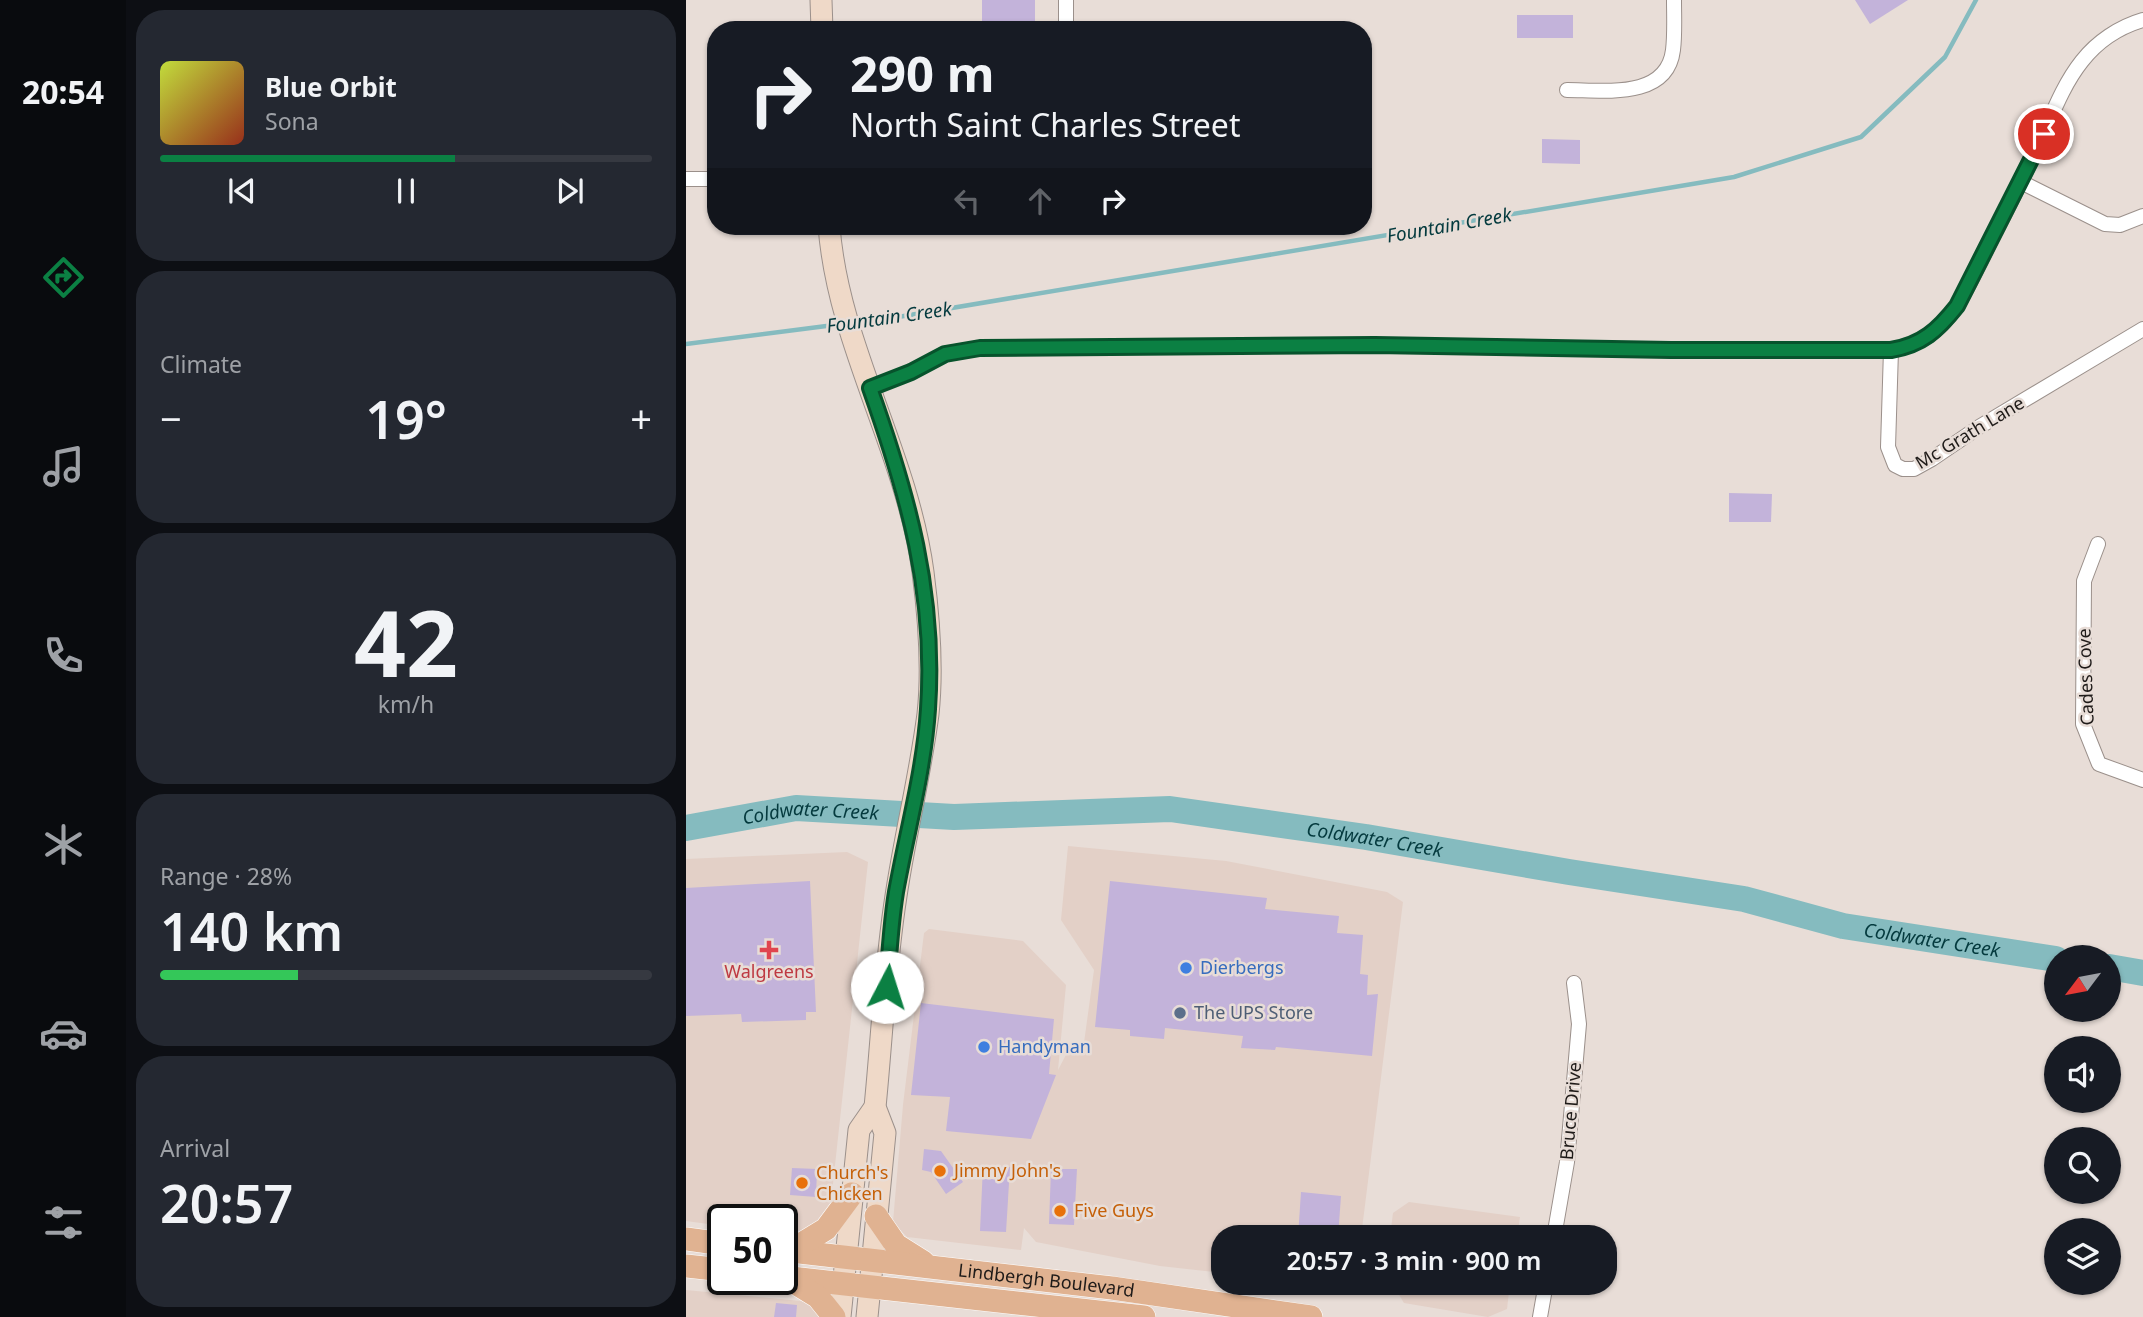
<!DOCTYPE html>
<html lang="en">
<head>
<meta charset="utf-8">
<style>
  body { margin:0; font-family:"Noto Sans",sans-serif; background:#242831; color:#f1f3f6; height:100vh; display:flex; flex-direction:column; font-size:26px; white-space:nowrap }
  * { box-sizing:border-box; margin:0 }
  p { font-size:23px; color:#9ea1a6 }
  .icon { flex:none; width:38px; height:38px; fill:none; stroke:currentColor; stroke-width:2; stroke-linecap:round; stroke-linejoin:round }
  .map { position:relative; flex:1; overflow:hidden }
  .side { display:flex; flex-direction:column; gap:10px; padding:10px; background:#0d0f14; width:560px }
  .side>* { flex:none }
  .hud { position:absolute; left:21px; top:21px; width:665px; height:214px; border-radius:28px; box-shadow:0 2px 5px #0004; background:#171b24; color:#f1f3f6; overflow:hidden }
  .needle { width:46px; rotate:238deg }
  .tools { position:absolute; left:1358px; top:945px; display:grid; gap:14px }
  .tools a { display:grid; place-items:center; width:77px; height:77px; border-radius:50%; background:#171b24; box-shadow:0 2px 5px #0004; font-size:35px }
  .speed { position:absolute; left:21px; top:1204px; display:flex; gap:14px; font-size:35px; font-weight:700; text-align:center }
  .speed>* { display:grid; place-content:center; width:91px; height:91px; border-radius:50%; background:#171b24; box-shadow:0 2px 5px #0004; line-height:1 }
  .speed .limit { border:4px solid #111; border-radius:10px; background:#fff; color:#111 }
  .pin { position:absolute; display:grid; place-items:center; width:60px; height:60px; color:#fff; margin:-30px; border:4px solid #fff; border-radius:50%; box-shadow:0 2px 7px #0007 }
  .me { position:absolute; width:77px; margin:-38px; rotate:5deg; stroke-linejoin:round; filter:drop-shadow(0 0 5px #0008) }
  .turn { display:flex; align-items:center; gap:24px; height:147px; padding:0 28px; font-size:32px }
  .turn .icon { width:91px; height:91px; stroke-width:2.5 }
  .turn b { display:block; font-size:49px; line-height:60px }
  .lanes { display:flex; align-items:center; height:66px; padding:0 28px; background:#0003; justify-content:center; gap:35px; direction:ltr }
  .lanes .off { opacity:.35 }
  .big { font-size:52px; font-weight:600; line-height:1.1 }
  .side .card { flex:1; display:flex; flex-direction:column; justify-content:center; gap:10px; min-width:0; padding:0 24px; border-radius:28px; background:#242831 }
  .side .dial { align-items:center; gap:0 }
  .dial b { font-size:91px; line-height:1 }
  .song { display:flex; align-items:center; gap:21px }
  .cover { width:84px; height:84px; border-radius:10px; background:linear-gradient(135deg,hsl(70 70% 55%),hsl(10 70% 35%)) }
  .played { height:7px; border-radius:4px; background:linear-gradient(90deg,#0b8043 60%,#363941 60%) }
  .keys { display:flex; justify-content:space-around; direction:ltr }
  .heat { display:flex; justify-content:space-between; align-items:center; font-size:38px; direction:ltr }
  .charge { height:10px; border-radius:5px; background:linear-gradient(90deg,#34c759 28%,#363941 0) }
  .trip { position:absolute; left:525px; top:1225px; width:406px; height:70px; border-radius:28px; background:#171b24; box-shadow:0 2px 5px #0004; font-weight:600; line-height:70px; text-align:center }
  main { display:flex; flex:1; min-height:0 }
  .tab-bar { display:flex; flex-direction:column; width:126px; justify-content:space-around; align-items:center; background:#090b0e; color:#9ea1a6 }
  .tab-bar .icon { width:49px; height:49px }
  .tab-bar .current { color:#0b8043 }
  .tab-bar b { font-size:32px; color:#f1f3f6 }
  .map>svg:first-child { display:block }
  .built { fill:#e3d0c7 }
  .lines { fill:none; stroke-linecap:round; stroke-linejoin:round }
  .stream { stroke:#85bbbf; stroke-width:4.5 }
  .river { stroke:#85bbbf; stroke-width:26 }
  .building { fill:#c3b3da }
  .minor-casing { stroke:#9b908b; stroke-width:16 }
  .secondary-casing { stroke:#9b908b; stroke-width:23 }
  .primary-casing { stroke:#fff; stroke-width:24 }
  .minor { stroke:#fff; stroke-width:14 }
  .secondary { stroke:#efd9c8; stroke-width:21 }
  .primary { stroke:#e0b291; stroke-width:23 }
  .route-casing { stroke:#07532c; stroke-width:18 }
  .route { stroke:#0b8043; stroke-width:12 }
  .health-dot { fill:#e0444e; stroke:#e8ddd7; stroke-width:2.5 }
  .shop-dot { fill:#3f7fe0; stroke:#e8ddd7; stroke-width:2.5 }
  .service-dot { fill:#5c6f8a; stroke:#e8ddd7; stroke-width:2.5 }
  .food-dot { fill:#e8710a; stroke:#e8ddd7; stroke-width:2.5 }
  .labels { text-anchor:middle; stroke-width:5; stroke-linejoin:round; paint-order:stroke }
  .street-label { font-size:18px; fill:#1f1b19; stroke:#e8ddd7 }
  .shop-label { font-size:18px; fill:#366cbe; stroke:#e8ddd7; text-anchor:start }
  .health-label { font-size:18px; fill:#be3a42; stroke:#e8ddd7 }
  .service-label { font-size:18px; fill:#4e5e75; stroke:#e8ddd7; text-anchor:start }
  .food-label { font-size:18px; fill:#c56008; stroke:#e8ddd7; text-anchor:start }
  .water-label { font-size:19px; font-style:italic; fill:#043a3e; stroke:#e8ddd7 }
</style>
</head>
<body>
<main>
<nav class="tab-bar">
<b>20:54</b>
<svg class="icon current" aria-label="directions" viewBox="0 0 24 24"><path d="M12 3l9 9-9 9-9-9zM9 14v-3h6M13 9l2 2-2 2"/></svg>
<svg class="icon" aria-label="music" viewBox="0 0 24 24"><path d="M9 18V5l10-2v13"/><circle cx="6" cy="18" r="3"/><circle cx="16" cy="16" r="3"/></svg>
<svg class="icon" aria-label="phone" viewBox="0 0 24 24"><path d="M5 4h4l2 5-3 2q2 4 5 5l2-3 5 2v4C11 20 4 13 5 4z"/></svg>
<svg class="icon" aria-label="climate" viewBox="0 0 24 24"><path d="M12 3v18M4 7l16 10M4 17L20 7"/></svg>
<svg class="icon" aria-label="car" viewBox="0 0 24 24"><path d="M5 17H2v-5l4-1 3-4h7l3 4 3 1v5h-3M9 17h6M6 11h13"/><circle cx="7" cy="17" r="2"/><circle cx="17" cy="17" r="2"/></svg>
<svg class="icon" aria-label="filters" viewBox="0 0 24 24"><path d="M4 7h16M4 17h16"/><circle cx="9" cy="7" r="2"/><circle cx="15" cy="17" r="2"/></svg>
</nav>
<section class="side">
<div class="card">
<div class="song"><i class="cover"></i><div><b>Blue Orbit</b><p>Sona</p></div></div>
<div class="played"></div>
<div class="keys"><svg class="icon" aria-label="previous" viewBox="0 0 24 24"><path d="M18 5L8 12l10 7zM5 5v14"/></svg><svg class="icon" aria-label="pause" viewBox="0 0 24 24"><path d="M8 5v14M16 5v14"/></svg><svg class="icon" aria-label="next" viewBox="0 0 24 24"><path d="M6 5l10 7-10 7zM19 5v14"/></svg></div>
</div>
<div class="card"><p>Climate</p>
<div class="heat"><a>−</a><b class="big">19°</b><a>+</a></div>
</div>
<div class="card dial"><b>42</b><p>km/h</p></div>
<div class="card"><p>Range · 28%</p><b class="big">140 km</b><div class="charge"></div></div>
<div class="card"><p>Arrival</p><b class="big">20:57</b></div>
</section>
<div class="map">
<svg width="1457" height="1317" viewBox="0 0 1457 1317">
  <rect width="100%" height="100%" fill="#e8ddd7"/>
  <g class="built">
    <polygon points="382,846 540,861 701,892 717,902 675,1237 537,1237 537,1273 474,1266 350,1242 338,1228 335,1250 221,1237 207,1222 217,1105 238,933 243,929 337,941 380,985 372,1070 383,1049 397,1050 408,970 375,920"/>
    <polygon points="161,852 182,862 145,1202 136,1219 118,1230 96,1233 96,1220 37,1220 37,1226 0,1221 0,859"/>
    <polygon points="723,1202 834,1217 831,1237 704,1237 707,1213"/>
    <polygon points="706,1283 824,1283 821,1309 802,1317 718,1303"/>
    <polygon points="0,1290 115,1301 131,1307 138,1317 0,1317"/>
  </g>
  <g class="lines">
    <g class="stream">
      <polyline points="168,323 206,318 1048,177 1175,137 1259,57 1290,0"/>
      <polyline points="0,344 156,324"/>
    </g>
    <g class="river">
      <path id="s1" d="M0 828 110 808 268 817 484 809 680 837 883 872 1058 899 1157 926 1370 959"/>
      <polyline points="1423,967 1457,973"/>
    </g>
  </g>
  <g class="building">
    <polygon points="296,0 349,0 349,23 296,22"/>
    <polygon points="1169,0 1222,0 1184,24"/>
    <rect x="831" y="15" width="56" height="23"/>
    <polygon points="856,139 894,140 894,164 856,163"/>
    <polygon points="1043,493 1086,494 1085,522 1043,522"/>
    <polygon points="124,881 130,1012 120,1012 120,1020 56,1022 55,1014 0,1016 0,888"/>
    <polygon points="424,881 581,898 579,909 653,916 651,933 677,935 674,974 682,975 681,995 692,994 686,1056 590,1047 589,1050 555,1048 557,1036 479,1028 478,1039 444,1036 444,1030 409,1027"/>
    <polygon points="235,1003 368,1019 363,1074 370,1075 345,1139 260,1131 264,1097 225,1095"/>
    <polygon points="238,1149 255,1151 277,1182 260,1194 245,1172 236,1170"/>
    <polygon points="297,1166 324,1167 320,1232 294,1231"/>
    <polygon points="106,1168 131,1169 130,1197 104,1195"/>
    <polygon points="365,1169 391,1169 388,1225 363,1224"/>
    <polygon points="615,1192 655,1196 652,1237 612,1237"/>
    <polygon points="90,1303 111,1305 110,1317 88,1317"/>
  </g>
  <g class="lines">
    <defs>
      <g id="minor">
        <polyline points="380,30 380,0"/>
        <path d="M881 90C917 90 981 100 987 50 989 34 988 16 988 0"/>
        <polyline points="0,179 30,179"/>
        <polyline points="1335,182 1419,224 1434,225 1457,216"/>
        <polyline points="1205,350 1202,447 1209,465 1217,469 1228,469 1246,459 1293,427 1457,329"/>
        <path d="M184 388 225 372 259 354 294 348 689 345 985 350H1205C1258 341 1273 304 1295 261 1314 223 1334 185 1352 146 1365 118 1376 86 1396 61 1411 42 1433 27 1457 20"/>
        <polyline points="1412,544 1398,581 1397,724 1413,764 1457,780"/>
        <polyline points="868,1237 881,1162 893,1024 888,983"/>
        <polyline points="854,1317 860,1283"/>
      </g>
      <g id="secondary">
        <polyline points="135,0 136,30"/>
        <path d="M143 226C152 346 221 452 237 572 243 618 247 668 242 714 234 776 219 835 210 896 199 966 196 1037 189 1107L199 1133 181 1317"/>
        <polyline points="154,1317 173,1130 189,1107"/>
      </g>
      <g id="primary">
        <polyline points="190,1216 210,1245 237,1262"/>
        <polyline points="0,1239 37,1244"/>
        <path id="s2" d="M96 1250 426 1288 625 1317"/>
        <polyline points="104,1251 140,1229 166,1194"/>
        <polyline points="0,1266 37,1270"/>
        <polyline points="96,1277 458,1317"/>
        <polyline points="106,1281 132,1297 148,1317"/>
      </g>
    </defs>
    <use href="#minor" class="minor-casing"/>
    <use href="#secondary" class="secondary-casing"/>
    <use href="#primary" class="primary-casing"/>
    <use href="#minor" class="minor"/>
    <use href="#secondary" class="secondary"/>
    <use href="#primary" class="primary"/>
  </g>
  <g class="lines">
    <defs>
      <path id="route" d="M201 987C203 955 205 923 210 892 221 831 238 771 242 709 250 593 222 495 184 388L225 372 259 354 294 348 689 345 985 350H1205C1236 345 1252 330 1271 306L1358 134"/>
    </defs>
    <use href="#route" class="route-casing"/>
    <use href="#route" class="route"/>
  </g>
  <path class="health-dot" d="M79.5 939.5h7v7h7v7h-7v7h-7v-7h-7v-7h7z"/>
  <g class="shop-dot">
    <circle cx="500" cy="968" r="7"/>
    <circle cx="298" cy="1047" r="7"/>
  </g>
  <circle class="service-dot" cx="494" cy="1013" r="7"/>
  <g class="food-dot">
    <circle cx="254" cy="1171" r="7"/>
    <circle cx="116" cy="1183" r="7"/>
    <circle cx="374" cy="1211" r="7"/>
  </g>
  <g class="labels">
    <g class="street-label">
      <text transform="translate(1284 433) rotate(-31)" y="6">Mc Grath Lane</text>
      <text transform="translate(1400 677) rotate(-92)" y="6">Cades Cove</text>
      <text transform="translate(885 1111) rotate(-85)" y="6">Bruce Drive</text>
      <text dy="6" stroke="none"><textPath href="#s2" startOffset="266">Lindbergh Boulevard</textPath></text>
    </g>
    <g class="shop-label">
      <text x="514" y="974">Dierbergs</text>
      <text x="312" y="1053">Handyman</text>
    </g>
    <g class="health-label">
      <text x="83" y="978">Walgreens</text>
    </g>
    <g class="service-label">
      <text x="508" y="1019">The UPS Store</text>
    </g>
    <g class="food-label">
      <text x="268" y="1177">Jimmy John's</text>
      <text x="130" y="1179">Church's<tspan x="130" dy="21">Chicken</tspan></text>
      <text x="388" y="1217">Five Guys</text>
    </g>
    <g class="water-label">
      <text transform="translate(763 225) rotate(-10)" y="7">Fountain Creek</text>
      <text transform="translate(203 317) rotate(-8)" y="7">Fountain Creek</text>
      <text dy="7" stroke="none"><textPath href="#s1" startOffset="126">Coldwater Creek</textPath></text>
      <text dy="7" stroke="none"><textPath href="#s1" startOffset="693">Coldwater Creek</textPath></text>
      <text dy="7" stroke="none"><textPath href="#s1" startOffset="1260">Coldwater Creek</textPath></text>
    </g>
  </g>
</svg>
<div class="tools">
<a><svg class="needle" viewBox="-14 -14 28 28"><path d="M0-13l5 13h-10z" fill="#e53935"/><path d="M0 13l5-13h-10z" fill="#9ea1a6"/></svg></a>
<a><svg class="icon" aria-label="sound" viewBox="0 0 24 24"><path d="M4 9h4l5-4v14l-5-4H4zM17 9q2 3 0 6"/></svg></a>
<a><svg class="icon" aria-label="search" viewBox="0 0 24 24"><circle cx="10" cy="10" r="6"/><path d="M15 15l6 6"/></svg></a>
<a><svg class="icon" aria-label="layers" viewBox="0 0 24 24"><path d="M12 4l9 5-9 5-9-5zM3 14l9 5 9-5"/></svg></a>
</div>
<div class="speed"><div class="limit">50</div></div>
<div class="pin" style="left:1358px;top:134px;background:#d93025"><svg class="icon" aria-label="arrive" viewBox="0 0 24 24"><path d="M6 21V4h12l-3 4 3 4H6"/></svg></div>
<svg class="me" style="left:201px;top:987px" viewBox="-20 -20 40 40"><circle r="19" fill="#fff"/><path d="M0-13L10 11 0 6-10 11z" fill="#0b8043"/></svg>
<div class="trip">20:57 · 3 min · 900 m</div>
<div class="hud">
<div class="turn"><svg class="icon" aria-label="right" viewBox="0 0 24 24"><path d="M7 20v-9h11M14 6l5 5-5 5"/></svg><div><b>290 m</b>North Saint Charles Street</div></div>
<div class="lanes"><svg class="icon off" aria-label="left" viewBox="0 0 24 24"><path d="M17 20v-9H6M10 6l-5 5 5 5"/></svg><svg class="icon off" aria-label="ahead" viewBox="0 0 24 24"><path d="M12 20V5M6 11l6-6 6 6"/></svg><svg class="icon" aria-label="right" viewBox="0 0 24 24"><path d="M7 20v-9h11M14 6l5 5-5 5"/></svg></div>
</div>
</div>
</main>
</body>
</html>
